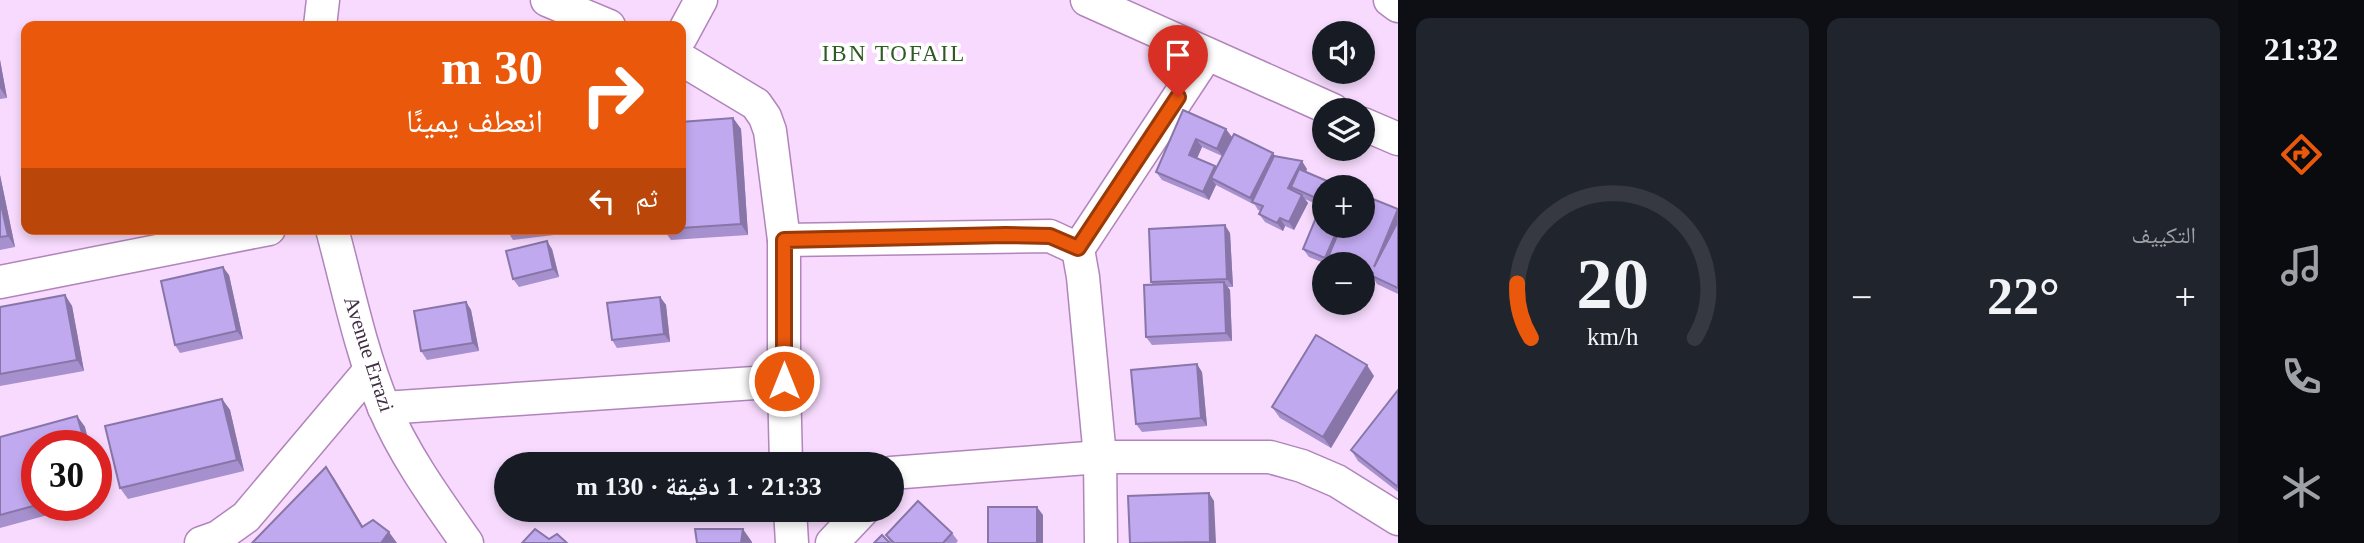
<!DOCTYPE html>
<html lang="ar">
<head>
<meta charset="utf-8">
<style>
  body { margin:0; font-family:"Times New Roman","Noto Naskh Arabic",serif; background:#20242c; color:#f1f3f6; direction:rtl; height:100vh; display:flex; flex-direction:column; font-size:26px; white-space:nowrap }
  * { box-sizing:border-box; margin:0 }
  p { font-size:23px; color:#9ea1a6 }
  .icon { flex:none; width:38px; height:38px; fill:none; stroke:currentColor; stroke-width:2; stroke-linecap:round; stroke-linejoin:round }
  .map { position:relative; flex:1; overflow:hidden; direction:ltr }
  .details { display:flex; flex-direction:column; gap:18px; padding:18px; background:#0d0f14; width:840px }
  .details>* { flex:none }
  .top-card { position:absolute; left:21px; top:21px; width:665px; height:214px; border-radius:14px; box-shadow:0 4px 10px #0003; direction:rtl; background:#ea580c; color:#fff; overflow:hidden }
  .buttons { position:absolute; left:1312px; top:21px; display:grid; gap:14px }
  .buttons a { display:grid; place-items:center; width:63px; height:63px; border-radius:50%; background:#171b24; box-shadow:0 4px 10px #0003; font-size:35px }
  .speed { position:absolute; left:21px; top:430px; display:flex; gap:14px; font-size:35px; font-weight:700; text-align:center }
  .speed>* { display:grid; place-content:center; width:91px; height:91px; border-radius:50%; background:#171b24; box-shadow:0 4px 10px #0003; line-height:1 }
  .speed .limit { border:10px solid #d22; background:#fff; color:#111 }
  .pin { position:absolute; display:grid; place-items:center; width:60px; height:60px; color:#fff; margin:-72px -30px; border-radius:50% 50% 50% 0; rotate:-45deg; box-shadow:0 0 7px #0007 }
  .pin .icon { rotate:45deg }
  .me { position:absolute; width:77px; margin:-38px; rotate:0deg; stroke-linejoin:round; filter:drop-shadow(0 0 5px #0008) }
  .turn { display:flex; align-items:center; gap:24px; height:147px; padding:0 28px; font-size:32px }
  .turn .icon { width:91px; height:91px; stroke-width:2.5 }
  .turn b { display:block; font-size:49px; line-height:60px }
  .then { display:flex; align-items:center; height:66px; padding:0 28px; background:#0003; gap:14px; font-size:26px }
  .big { font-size:52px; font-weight:700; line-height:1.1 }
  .details .widget { flex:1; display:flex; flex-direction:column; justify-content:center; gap:10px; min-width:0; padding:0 24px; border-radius:14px; background:#20242c }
  .details .dial { align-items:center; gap:0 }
  .dial svg { height:182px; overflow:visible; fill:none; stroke:#363941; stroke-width:7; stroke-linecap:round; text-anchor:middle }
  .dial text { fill:#f1f3f6; stroke:none }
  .heat { display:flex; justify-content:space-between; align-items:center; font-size:38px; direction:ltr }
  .details .tiles { flex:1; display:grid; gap:18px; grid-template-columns:repeat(2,1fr) }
  .trip { position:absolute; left:494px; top:452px; width:410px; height:70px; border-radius:35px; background:#171b24; box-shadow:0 4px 10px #0003; font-weight:700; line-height:70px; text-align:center; direction:rtl }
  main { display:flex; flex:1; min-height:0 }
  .dock { display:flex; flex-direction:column; width:126px; justify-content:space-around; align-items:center; background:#090b0e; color:#9ea1a6 }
  .dock .icon { width:49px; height:49px }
  .dock .selected { color:#ea580c }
  .dock b { font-size:32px; color:#f1f3f6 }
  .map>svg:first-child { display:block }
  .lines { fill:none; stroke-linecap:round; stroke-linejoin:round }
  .minor-casing { stroke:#b185bb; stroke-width:35 }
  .minor { stroke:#fff; stroke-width:32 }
  .wall { fill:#a691ce; fill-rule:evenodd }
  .shaded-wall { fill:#8776a7 }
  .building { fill:#c1a9ef; stroke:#8776a7; stroke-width:2 }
  .route-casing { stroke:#983908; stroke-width:18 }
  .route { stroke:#ea580c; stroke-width:12 }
  .labels { text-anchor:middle; stroke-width:7; stroke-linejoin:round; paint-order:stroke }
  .street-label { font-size:21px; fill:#402e44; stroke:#fff }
  .neighbourhood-label { font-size:23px; letter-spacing:2px; fill:#2d5b23; stroke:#fff }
</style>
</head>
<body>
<main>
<nav class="dock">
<b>21:32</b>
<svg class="icon selected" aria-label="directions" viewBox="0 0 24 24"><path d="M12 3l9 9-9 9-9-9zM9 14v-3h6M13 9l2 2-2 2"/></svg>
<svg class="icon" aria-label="music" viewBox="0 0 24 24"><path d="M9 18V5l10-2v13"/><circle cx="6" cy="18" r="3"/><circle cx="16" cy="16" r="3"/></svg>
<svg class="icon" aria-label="phone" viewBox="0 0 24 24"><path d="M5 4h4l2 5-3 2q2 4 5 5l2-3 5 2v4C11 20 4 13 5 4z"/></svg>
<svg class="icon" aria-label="climate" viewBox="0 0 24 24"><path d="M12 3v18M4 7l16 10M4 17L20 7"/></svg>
</nav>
<section class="details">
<div class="tiles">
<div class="widget"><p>التكييف</p>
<div class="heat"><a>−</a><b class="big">22°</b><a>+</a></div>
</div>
<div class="widget dial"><svg viewBox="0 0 100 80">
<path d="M14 69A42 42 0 1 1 86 69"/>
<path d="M14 69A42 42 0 0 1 8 45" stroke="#ea580c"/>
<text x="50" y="56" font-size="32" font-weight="700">20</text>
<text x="50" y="72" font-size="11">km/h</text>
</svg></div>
</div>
</section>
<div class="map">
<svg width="1398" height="543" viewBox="0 0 1398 543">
  <rect width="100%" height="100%" fill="#f7dafd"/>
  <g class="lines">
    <defs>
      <g id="minor">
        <polyline points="547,0 609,26"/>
        <polyline points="1087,0 1333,110"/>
        <polyline points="1390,0 1398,6"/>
        <polyline points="320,26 323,0"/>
        <polyline points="681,37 701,0"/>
        <polyline points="681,59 756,104 765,117 770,131 784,240 784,381 786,464"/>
        <polyline points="1363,124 1398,139"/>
        <path d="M332 229C348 288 360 349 383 405 404 455 436 499 467 543"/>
        <polyline points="784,240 1050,236 1078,249 1083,277 1100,457 1101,543"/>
        <polyline points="1078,249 1207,54"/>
        <polyline points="0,282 269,229"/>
        <polyline points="384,408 784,381"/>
        <polyline points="891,473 1100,457 1270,457 1302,466 1337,481 1398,519"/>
        <polyline points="790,509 792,543"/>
        <polyline points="201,543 218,537 246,517 370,370"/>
        <polyline points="832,543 864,509"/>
      </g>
    </defs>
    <use href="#minor" class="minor-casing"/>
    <use href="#minor" class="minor"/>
  </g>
  <g class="wall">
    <polygon points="0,60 7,98 0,99"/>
    <path d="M1183 110 1232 137 1307 169 1306 172 1325 187 1398 209V294L1377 284 1374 279 1363 275V264H1337L1333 260 1331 264H1327L1309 257 1303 249 1321 206 1305 199 1308 203 1294 230 1285 226 1283 231 1265 222 1259 214 1261 211 1258 210 1255 205 1216 185 1209 200 1162 180 1156 172ZM1202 147 1222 156 1216 167 1215 166 1197 158Z"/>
    <polygon points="733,118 741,129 748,235 671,240 663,229 681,229 681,122"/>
    <polygon points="0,175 15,247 0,250"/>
    <polygon points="507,229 553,229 554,235 513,240 508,232"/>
    <polygon points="1230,233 1233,287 1227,287 1230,290 1232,341 1152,345 1146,337 1153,285 1151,282"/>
    <polygon points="552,249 559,277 519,287 513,279"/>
    <polygon points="229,275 243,339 180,353 175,345"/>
    <polygon points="65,295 72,306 84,371 0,386 0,307"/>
    <polygon points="660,297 666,305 670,342 617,348 612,340"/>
    <polygon points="466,302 471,310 479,351 427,360 421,351"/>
    <polygon points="1202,372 1207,426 1142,432 1136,424"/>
    <polygon points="1374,376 1331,448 1280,418 1272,407"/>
    <polygon points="1398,390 1398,492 1358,461 1351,450"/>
    <polygon points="222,399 230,410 244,471 128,499 120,488"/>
    <polygon points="77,416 85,427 37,446 37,506 81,506 0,528 0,437"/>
    <polygon points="96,468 105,499 96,501"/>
    <polygon points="952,533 958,541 956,543 891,543 886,535"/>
  </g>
  <g class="shaded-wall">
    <polygon points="0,60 7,98 0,88"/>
    <polygon points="733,118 741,129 748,235 741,224"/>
    <polygon points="1226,129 1232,137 1223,157 1217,149"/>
    <polygon points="1196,139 1202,147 1195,163 1189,155"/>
    <polygon points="1273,153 1279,161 1253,202 1250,198"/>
    <polygon points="1302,161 1307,169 1297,190 1291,187 1295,193 1288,188"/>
    <polygon points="1215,166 1221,174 1211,178 1216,185 1209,200 1203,192"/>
    <polygon points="0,175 15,247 8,236 0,200"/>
    <polygon points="1302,195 1308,203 1294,230 1289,222"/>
    <polygon points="1398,209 1398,231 1374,267"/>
    <polygon points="1280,218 1285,226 1283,231 1277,223"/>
    <polygon points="1225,225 1230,233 1233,287 1227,279"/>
    <polygon points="1339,226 1348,226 1329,255 1333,260 1331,264 1330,264 1325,258"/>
    <polygon points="547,241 552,249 559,277 553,269"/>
    <polygon points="223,267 229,275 243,339 237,331"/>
    <polygon points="1224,282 1230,290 1232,341 1226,333"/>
    <polygon points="65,295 72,306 84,371 77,360"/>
    <polygon points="660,297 666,305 670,342 664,334"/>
    <polygon points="466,302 471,310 479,351 473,343"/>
    <polygon points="1197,364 1202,372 1207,426 1201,418"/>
    <polygon points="1367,365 1374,376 1331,448 1323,437"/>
    <polygon points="222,399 230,410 244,471 237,460"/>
    <polygon points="77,416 85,427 90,446 86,446"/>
    <polygon points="326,467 334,478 370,538 362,527"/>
    <polygon points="96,468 105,499 97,488 96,485"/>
    <polygon points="1209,493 1214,501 1216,543 1211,543 1210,542"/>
    <polygon points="1037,507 1043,515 1043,543 1037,543"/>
    <polygon points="743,529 752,542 752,543 741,543"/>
    <polygon points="389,532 397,543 381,543"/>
  </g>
  <g class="building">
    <polygon points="1183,110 1226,129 1217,149 1196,139 1189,155 1215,166 1203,192 1156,172"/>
    <polygon points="733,118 741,224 681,228 681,122"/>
    <polygon points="1234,134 1273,153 1250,198 1211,178"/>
    <polygon points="1274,156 1302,161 1288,188 1302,195 1289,222 1280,218 1277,223 1259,214 1263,206 1252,202"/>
    <polygon points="1299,169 1341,187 1325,187 1325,226 1339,226 1325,258 1303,249 1323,201 1291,187"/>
    <polygon points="1363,195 1398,209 1374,267 1398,221 1398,288 1372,276 1373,273 1363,269 1363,264 1351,264 1329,255 1341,226 1363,226"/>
    <polygon points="0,200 8,236 0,237"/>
    <polygon points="1225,225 1227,279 1151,282 1149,229"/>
    <polygon points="507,229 531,229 508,232"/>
    <polygon points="547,241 553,269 513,279 506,251"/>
    <polygon points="223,267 237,331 175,345 161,281"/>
    <polygon points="1224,282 1226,333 1146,337 1144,285"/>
    <polygon points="65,295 77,360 0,374 0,307"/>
    <polygon points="660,297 664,334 612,340 607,303"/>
    <polygon points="466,302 473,343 421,351 414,311"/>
    <polygon points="1316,335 1367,365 1323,437 1272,407"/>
    <polygon points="1197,364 1201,418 1136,424 1131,370"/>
    <polygon points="1398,390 1398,487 1351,450"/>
    <polygon points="222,399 237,460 120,488 105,426"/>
    <polygon points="77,416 86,446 37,446 37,505 0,515 0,437"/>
    <polygon points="326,467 362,527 373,520 389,532 381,543 252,543"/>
    <polygon points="1209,493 1210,542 1130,543 1128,496"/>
    <polygon points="918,501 952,533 943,543 894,543 886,535"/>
    <rect x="988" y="507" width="49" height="36"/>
    <polygon points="535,529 549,539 557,534 567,543 522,543"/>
    <polygon points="695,529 743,529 741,543 697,543"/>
    <polygon points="882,535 890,543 874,543"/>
  </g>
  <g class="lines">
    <defs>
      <polyline id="route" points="784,381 784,240 1006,235 1050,236 1078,248 1178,97"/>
    </defs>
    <use href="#route" class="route-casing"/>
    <use href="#route" class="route"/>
  </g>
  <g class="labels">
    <g class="street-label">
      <text transform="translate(369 354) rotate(72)" y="7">Avenue Errazi</text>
    </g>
    <g class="neighbourhood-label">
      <text x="894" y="61">IBN TOFAIL</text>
    </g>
  </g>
</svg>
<div class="buttons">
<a><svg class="icon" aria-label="sound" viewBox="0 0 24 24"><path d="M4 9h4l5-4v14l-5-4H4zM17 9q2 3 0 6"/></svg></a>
<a><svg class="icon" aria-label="layers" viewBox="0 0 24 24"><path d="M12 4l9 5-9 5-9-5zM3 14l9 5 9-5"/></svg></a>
<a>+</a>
<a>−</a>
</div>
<div class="speed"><div class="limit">30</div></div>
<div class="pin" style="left:1178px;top:97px;background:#d93025"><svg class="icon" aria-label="arrive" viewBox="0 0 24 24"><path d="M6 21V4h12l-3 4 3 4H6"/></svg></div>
<svg class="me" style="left:784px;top:381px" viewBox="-20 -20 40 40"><circle r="17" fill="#ea580c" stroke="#fff" stroke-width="3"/><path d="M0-11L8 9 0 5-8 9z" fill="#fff"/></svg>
<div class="trip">21:33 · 1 دقيقة · 130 m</div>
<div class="top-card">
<div class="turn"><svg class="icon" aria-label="right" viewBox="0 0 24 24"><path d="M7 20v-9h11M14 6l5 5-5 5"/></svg><div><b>30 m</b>انعطف يمينًا</div></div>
<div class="then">ثم<svg class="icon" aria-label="left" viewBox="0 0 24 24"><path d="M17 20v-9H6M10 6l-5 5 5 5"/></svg></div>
</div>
</div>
</main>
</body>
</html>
